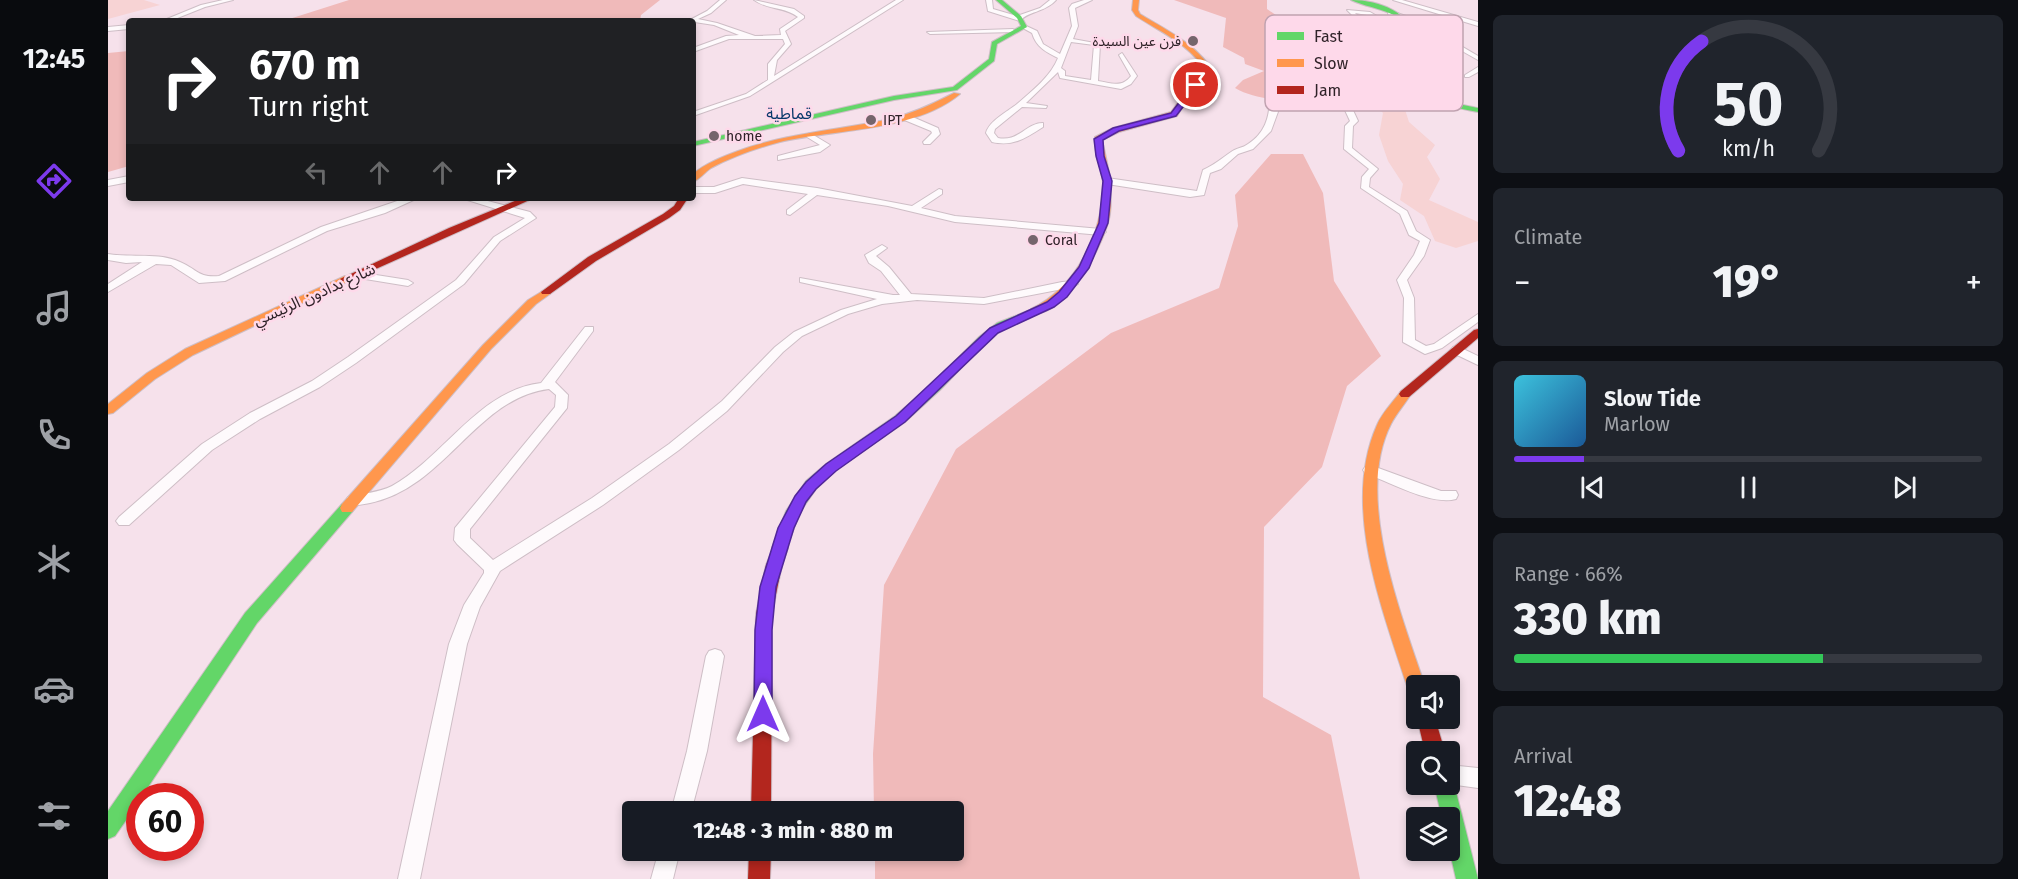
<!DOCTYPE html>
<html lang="en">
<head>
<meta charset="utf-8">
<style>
  body { margin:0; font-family:"Fira Sans","Noto Sans Arabic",sans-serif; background:#20242c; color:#f1f3f6; height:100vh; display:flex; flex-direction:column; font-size:22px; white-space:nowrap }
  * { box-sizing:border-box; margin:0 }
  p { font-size:20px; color:#9ea1a6 }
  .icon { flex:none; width:33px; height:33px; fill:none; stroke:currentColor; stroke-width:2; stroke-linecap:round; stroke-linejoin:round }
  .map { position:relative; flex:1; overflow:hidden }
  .side { display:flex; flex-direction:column; gap:15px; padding:15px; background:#0d0f14; width:540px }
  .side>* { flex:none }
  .hud { position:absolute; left:18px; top:18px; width:570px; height:183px; border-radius:6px; box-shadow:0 3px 9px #0003; background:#202124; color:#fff; overflow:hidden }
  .tools { position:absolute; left:1298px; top:675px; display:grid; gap:12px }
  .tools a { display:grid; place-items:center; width:54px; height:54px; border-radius:6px; background:#171b24; box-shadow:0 3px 9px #0003; font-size:30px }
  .speed { position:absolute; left:18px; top:783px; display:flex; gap:12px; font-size:30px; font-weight:700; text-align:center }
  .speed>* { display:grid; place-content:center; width:78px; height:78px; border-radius:50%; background:#171b24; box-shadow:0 3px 9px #0003; line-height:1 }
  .speed .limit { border:9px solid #d22; background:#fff; color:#111 }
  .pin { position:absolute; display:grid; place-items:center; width:51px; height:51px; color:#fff; margin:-26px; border:3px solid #fff; border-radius:50%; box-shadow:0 2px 6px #0007 }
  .me { position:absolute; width:66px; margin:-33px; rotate:0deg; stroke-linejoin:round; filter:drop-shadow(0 0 4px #0008) }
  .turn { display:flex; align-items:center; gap:21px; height:126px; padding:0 24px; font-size:27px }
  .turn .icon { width:78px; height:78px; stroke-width:2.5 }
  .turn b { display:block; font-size:42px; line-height:51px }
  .lanes { display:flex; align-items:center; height:57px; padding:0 24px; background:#0003; justify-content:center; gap:30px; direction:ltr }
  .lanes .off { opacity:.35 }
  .big { font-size:45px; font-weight:800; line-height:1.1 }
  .side .card { flex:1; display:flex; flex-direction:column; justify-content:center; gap:9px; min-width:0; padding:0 21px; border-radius:9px; background:#20242c }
  .side .dial { align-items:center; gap:0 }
  .dial svg { height:156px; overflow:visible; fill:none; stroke:#363941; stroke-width:7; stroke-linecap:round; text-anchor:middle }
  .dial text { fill:#f1f3f6; stroke:none }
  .song { display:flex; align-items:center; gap:18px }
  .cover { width:72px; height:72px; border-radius:9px; background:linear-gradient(135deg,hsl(190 70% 55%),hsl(210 70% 35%)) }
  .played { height:6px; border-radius:3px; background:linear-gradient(90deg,#7c3aed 15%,#363941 15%) }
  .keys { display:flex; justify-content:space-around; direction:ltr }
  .heat { display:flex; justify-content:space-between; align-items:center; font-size:33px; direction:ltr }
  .charge { height:9px; border-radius:4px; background:linear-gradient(90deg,#34c759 66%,#363941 0) }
  .trip { position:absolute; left:514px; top:801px; width:342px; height:60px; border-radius:6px; background:#171b24; box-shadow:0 3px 9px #0003; font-weight:800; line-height:60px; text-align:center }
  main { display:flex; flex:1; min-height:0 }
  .tabs { display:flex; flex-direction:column; width:108px; justify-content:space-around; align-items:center; background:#090b0e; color:#9ea1a6 }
  .tabs .icon { width:42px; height:42px }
  .tabs .selected { color:#7c3aed }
  .tabs b { font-size:27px; color:#f1f3f6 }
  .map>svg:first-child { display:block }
  .green { fill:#f7d3d4 }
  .forest { fill:#f0baba }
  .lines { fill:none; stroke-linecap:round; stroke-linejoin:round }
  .street-casing { stroke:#cebec6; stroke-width:2 }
  .fast-casing { stroke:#cebec6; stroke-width:2 }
  .slow-casing { stroke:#cebec6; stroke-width:2 }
  .jam-casing { stroke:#cebec6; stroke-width:2 }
  .street { fill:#fefafc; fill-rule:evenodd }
  .fast { fill:#63d668; fill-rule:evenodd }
  .slow { fill:#ff974d; fill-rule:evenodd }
  .jam { fill:#b3261e; fill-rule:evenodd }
  .route { fill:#7c3aed; stroke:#51269a; stroke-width:1.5 }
  .poi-dot { fill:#75656c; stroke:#fed9ea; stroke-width:2 }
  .labels { text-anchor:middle; stroke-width:5; stroke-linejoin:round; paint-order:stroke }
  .far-poi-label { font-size:14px; fill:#2f2228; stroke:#fed9ea; text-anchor:start }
  .far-quarter-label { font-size:16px; fill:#09396b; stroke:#fed9ea }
  .street-label { font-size:16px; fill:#2f2228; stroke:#fed9ea }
  .key { fill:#fed9ea; stroke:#c0a2b0; stroke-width:1.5 }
  .key-label { font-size:16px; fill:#2f2228 }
</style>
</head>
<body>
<main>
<nav class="tabs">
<b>12:45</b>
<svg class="icon selected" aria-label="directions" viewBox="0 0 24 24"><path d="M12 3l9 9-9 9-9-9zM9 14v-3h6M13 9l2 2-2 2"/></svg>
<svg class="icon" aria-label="music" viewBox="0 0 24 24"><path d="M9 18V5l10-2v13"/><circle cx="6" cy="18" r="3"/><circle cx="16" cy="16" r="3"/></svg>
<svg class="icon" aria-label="phone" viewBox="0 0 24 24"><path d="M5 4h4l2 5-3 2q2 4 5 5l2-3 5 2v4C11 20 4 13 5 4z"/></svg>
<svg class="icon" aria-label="climate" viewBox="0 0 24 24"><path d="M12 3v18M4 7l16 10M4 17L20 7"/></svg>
<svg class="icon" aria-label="car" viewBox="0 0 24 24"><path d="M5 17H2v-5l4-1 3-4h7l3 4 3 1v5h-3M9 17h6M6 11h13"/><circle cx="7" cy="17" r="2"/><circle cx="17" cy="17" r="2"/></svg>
<svg class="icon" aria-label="filters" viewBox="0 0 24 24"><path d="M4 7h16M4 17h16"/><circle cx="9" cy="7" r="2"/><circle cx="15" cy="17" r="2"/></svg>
</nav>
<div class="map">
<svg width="1370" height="879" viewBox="0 0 1370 879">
  <rect width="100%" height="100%" fill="#f6e1eb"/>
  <g class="green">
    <polygon points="0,0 36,0 52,5 0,19"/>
    <polygon points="1229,66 1292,94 1301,122 1327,145 1319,157 1332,179 1321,200 1370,222 1370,241 1348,248 1327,241 1316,216 1292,200 1295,184 1280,161 1271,135 1275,113 1253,90 1225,76"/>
  </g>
  <g class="forest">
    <polygon points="241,0 552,0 533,15 532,21 175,21"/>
    <path d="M1066 0H1159V9L1194 33 1192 41 1197 48 1216 60 1171 83 1219 93 1226 102C1195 100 1155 104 1127 88L1135 80 1156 71 1137 64 1136 58 1115 47 1118 18Z"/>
    <polygon points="21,51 21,166 0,172 0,53"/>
    <polygon points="1163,154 1195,154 1215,193 1226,281 1273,356 1239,386 1214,467 1156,527 1155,697 1223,735 1252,879 767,879 767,851 846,850 846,812 766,811 765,754 776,585 848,449 1003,333 1111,288 1130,226 1127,195"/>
  </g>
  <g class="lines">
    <defs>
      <g id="street">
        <polygon points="115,0 125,0 97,7 62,21 54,21 93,5"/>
        <path d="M612 0H618L603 13 590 19 609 23 647 36 673 35 672 29 690 17C677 7 660 10 646 0L686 9 696 16V18L677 31 683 44 669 60 666 76 788 0H795L642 96 585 116V112L638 94 660 80V64L677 44 675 39H621L585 52V48L618 36 631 35 606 25 580 21 599 11Z"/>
        <path d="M878 0H884L885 9 909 16 932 8 942 0H948C938 12 918 12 912 21L880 11Z"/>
        <path d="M976 0H984L967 8 970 26 965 39 992 44 990 81C1003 83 1014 88 1023 76L1011 55 1014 53 1029 76 1023 84 1013 89 952 78 950 72 918 103 939 106 938 108 914 107 887 129 886 133 890 138C911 142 918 123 935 123V127C918 138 905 147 884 142L878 133C881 121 899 112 909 104 924 91 943 76 950 58 938 52 928 47 924 33L913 27 916 25 929 31 935 44 952 54 964 26 961 8 964 4ZM963 42 986 45 983 80 957 76V71L953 68Z"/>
        <polygon points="1285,0 1294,0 1370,22 1370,26"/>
        <polygon points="1239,10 1262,12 1281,23 1280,10 1307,19 1370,56 1370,60 1292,16 1286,14 1288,18 1286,26 1283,28 1259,15 1247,13 1263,29 1261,32"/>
        <polygon points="21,25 21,29 0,31 0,27"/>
        <polygon points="905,29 907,32 822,34 819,32"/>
        <polygon points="1370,67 1370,72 1361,77 1357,77 1357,75"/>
        <polygon points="1233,91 1237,93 1250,121 1245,126 1244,148 1270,169 1262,178 1261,187 1299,211 1308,231 1322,240 1316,256 1299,280 1306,298 1307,340 1318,346 1326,344 1370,314 1370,322 1334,348 1317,354 1295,342 1296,298 1289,280 1306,255 1312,241 1301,235 1292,214 1253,188 1254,177 1261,169 1236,149 1237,126 1242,121 1229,93"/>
        <path d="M1162 100H1168L1171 109 1163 131 1145 149 1130 154 1113 169 1102 173 1096 195 1082 197 999 184 995 181 999 178 1089 191 1095 170C1106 165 1113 159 1123 152 1128 148 1135 148 1140 144 1157 133 1161 118 1162 100Z"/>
        <polygon points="794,115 800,115 830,128 832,134 822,144 816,144 815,142 824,133 823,131 794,119"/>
        <polygon points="702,133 722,145 712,152 670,160 670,156 712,145 699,137 698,135"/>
        <polygon points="21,176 21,182 0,186 0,180"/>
        <polygon points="634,178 709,188 804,206 831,189 834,190 834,194 813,208 847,216 993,229 998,232 993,235 847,222 780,206 709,195 682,215 679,214 679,210 700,194 635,184 607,193 585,193 585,187 606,187"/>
        <path d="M298 198H310L277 213 219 231 117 281 91 283 63 265 48 264 0 292V284L34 262 18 263 0 260V254C24 258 50 252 72 262 89 269 90 278 111 276L213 227Z"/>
        <polygon points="353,198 368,198 422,212 428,218 392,241 356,284 248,363 212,387 152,419 104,450 21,525 11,525 8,521 11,517 94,444 142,413 204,381 240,357 348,280 386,237 417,218"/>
        <path d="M774 245 779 248 768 256 781 267 803 294 876 298 954 282 965 281 970 284 965 287 876 304 809 300 774 304 740 314 694 336 675 352 619 411 571 450 495 505 392 571 372 607 359 644 312 879H290L341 644 356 605 376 573V570L349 544 346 540 347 528 447 407 448 395 441 389C368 398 337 488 262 503 255 504 247 507 240 505L238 501 240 497C254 493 271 493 284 486 336 457 371 390 433 383L477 327H485V331L447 382 460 395 459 408 362 529V538L385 560 484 498 561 444 614 401 667 347 686 332 733 310 769 299 692 282V278L785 295H792L773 271 761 263 757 255Z"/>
        <polygon points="249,272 300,280 305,283 300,286 245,277 245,273"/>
        <polygon points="1349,346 1370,356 1370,365 1345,353 1343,350 1345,347"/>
        <path d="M1262 465 1333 491H1348L1350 495 1348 499C1324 506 1281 482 1257 473L1255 470 1257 467Z"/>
        <polygon points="607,649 613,651 616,656 599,751 583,812 563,812 579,751 598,656 601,651"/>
        <polygon points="1341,765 1370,768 1370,788 1341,784"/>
        <polygon points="551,850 572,850 565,879 543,879"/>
      </g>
      <g id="fast">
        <polygon points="888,0 894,0 913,16 919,27 889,44 886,61 849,90 786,100 585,146 585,142 786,96 845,87 881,59 884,42 913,26 909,18"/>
        <path d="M1243 0C1272 0 1304 13 1311 43L1283 69C1303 97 1338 101 1370 108V112C1335 105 1298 100 1276 69L1305 43C1298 8 1269 12 1243 0Z"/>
        <polygon points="927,308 933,311 931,313 897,327 879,341 832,390 797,422 728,470 708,489 692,512 677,552 672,554 667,552 664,548 678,511 698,481 718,464 787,416 824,384 871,337 889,323"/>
        <polygon points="239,503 244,504 246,508 244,512 149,623 34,796 32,796 32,800 7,836 0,839 0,811 137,613 234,504"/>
        <polygon points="1341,776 1346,784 1370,879 1348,879 1341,848 1341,818 1334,818 1326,784 1341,784"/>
      </g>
      <g id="slow">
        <path d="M1025 0H1031L1030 10 1032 14C1060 31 1089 44 1106 73L1082 95 1069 116 1011 132 994 140C1000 165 1005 188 1002 214 998 241 957 320 923 313V309C969 287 995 233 995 183 994 168 985 152 987 137L1005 128 1063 112 1077 93 1099 73C1083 45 1054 33 1028 16L1024 10Z"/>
        <path d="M846 93 852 94C806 132 727 129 672 142 649 148 624 157 603 168 597 172 592 179 585 182V174C598 163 614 157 630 151 679 133 731 130 782 119 805 113 825 104 846 93Z"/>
        <polygon points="237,276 241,277 241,281 85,355 47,379 5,413 0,414 0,404 39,373 77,349"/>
        <polygon points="438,289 443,292 442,294 428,304 383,349 244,512 234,512 232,508 234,504 375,345 420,300"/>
        <path d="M1297 390 1303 394C1297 404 1288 414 1283 424 1246 496 1293 614 1317 686H1308V694L1302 692 1299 686C1274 608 1233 506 1269 425 1274 413 1285 402 1293 391Z"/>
      </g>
      <g id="jam">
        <polygon points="414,198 426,198 241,281 233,281 232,279 341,228"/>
        <polygon points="571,198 580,198 572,210 561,218 488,261 442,294 434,294 433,292 480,257 555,214 566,206"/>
        <polygon points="1370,329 1370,338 1301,397 1293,397 1291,394 1293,391 1366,330"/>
        <polygon points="672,542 677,544 680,548 674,565 664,614 663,812 643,812 648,614 658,565 667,544"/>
        <polygon points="1309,718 1327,718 1337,752 1317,752"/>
        <polygon points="641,850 663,850 662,879 640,879"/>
      </g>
    </defs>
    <use href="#street" class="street-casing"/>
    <use href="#fast" class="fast-casing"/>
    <use href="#slow" class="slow-casing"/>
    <use href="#jam" class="jam-casing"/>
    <use href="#street" class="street"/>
    <use href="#fast" class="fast"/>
    <use href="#slow" class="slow"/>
    <use href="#jam" class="jam"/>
  </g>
  <polygon class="route" points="1086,83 1092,85 1068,116 1011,131 995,140 996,156 1004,181 1000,223 981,268 959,297 946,307 890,333 797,422 728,471 708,489 698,502 686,528 668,587 664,630 664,714 662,720 655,723 648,720 646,714 647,630 652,587 670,528 687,496 698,482 718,464 788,416 882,328 939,302 951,292 971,267 991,223 995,181 988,156 986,139 1005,128 1063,113"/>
  <g class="poi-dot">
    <circle cx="1085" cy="41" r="6"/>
    <circle cx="763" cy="120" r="6"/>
    <circle cx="606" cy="136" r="6"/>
    <circle cx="925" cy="240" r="6"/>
  </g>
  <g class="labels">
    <g class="far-poi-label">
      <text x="1073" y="46" text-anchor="end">فرن عين السيدة</text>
      <text x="775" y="125">IPT</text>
      <text x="618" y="141">home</text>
      <text x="937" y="245">Coral</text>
    </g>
    <g class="far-quarter-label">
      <text x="681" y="119">قماطية</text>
    </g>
    <g class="street-label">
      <text transform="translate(206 294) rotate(-24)" y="6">شارع بدادون الرئيسي</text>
    </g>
  </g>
  <rect x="1157" y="15" width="198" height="96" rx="9" class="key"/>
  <rect x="1169" y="32" width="27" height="8" fill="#63d668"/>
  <rect x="1169" y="59" width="27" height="8" fill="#ff974d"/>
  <rect x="1169" y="86" width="27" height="8" fill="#b3261e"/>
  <g class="key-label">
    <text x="1206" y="42">Fast</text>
    <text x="1206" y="69">Slow</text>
    <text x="1206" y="96">Jam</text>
  </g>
</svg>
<div class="tools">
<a><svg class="icon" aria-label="sound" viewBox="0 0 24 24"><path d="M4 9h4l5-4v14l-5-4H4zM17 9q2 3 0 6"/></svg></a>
<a><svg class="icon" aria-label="search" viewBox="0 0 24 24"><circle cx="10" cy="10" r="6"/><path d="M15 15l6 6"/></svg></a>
<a><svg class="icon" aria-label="layers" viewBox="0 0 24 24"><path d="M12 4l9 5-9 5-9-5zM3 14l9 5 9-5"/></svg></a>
</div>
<div class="speed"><div class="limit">60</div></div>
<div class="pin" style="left:1088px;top:85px;background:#d93025"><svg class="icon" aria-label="arrive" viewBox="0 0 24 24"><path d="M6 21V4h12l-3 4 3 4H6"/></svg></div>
<svg class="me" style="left:655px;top:714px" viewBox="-20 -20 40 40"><path d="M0-17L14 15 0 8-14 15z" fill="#7c3aed" stroke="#fff" stroke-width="4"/></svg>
<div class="trip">12:48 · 3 min · 880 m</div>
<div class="hud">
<div class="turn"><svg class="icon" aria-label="right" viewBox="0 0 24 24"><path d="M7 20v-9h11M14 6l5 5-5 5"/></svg><div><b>670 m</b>Turn right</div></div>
<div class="lanes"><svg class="icon off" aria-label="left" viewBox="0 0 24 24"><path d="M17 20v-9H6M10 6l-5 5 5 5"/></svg><svg class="icon off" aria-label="ahead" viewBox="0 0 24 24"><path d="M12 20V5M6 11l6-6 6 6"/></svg><svg class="icon off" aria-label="ahead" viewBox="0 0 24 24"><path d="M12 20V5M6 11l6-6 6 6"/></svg><svg class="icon" aria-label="right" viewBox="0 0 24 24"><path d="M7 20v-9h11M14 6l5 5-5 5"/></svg></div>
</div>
</div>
<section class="side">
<div class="card dial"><svg viewBox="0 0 100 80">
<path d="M14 69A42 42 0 1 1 86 69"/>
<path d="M14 69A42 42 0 0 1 26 13" stroke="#7c3aed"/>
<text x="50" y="56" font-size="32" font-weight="700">50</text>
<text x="50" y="72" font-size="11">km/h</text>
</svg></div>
<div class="card"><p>Climate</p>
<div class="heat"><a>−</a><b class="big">19°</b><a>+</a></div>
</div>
<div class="card">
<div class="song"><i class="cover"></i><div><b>Slow Tide</b><p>Marlow</p></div></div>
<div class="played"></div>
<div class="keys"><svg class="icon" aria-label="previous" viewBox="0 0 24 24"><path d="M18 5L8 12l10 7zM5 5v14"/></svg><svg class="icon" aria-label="pause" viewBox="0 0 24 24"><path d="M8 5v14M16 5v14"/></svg><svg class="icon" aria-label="next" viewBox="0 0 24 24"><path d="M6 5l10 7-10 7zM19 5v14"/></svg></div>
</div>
<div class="card"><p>Range · 66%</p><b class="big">330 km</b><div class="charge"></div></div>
<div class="card"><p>Arrival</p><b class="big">12:48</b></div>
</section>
</main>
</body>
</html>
